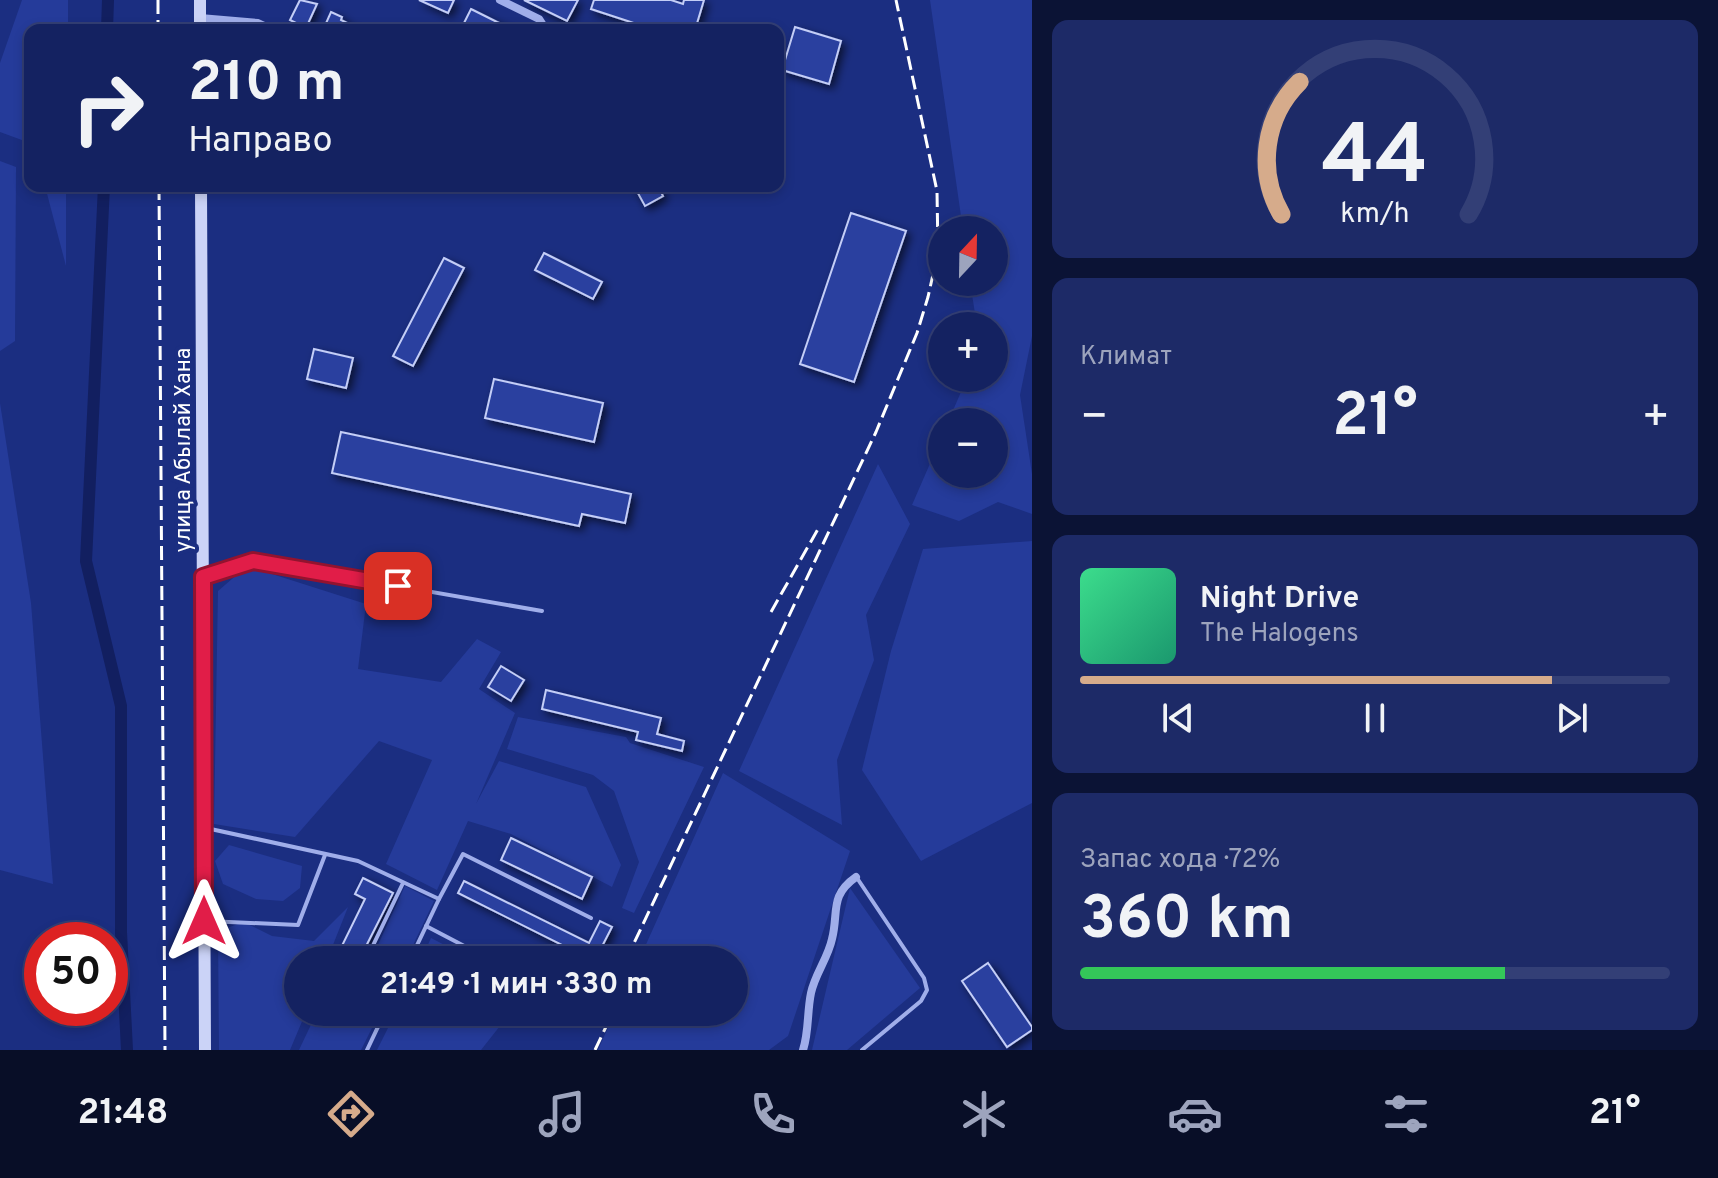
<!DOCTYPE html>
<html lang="ru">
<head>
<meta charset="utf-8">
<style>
  body { margin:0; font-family:Overpass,sans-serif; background:#1d2a67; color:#f1f3f6; height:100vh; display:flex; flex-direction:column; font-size:30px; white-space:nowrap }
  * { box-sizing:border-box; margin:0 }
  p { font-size:26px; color:#9da4bd }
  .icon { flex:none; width:44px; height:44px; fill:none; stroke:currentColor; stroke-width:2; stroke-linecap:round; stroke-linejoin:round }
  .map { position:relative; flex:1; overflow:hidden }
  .details { display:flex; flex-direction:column; gap:20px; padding:20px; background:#0b1335; width:686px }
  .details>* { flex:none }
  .guide { position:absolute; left:24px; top:24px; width:760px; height:168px; border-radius:16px; box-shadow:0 4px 12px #0003,0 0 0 2px #333f76; background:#142261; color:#f1f3f6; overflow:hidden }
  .needle { width:52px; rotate:22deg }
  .buttons { position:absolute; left:928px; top:216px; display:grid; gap:16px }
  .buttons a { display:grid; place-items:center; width:80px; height:80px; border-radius:50%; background:#142261; box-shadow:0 4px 12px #0003,0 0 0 2px #333f76; font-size:40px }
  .speed { position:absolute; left:24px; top:922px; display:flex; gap:16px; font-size:40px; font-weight:700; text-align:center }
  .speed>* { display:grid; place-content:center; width:104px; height:104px; border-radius:50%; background:#142261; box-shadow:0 4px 12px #0003,0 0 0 2px #333f76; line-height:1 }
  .speed .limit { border:12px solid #d22; background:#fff; color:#111 }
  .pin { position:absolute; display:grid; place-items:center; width:68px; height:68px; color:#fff; margin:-34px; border-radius:16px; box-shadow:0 4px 12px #0006 }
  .me { position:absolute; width:88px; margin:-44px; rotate:0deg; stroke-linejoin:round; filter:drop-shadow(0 0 6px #0008) }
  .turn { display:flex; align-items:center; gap:28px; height:168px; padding:0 32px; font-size:36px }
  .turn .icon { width:104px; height:104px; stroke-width:2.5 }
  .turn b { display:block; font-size:56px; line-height:68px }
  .big { font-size:60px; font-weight:700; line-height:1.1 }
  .details .widget { flex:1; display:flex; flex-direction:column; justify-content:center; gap:12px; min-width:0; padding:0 28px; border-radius:16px; background:#1d2a67 }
  .details .dial { align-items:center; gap:0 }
  .dial svg { height:208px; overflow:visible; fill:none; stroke:#333f76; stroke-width:7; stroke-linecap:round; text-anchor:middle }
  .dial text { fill:#f1f3f6; stroke:none }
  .song { display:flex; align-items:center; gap:24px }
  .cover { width:96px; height:96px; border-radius:12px; background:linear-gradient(135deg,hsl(150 70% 55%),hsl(160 70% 35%)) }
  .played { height:8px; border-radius:4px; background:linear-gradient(90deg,#d6ab8b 80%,#333f76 80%) }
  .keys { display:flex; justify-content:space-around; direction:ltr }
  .heat { display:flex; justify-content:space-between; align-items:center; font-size:44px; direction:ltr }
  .charge { height:12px; border-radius:6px; background:linear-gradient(90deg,#34c759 72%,#333f76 0) }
  .trip { position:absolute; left:284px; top:946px; width:464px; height:80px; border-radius:40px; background:#142261; box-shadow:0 4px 12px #0003,0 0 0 2px #333f76; font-weight:700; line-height:80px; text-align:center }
  .tab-bar { display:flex; height:128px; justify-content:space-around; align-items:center; background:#080e27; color:#9da4bd }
  .tab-bar .icon { width:56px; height:56px }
  .tab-bar .active { color:#d6ab8b }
  .tab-bar b { font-size:36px; color:#f1f3f6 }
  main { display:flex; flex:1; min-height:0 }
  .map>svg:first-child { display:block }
  .green { fill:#253b9a }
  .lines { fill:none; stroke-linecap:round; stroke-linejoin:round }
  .canal { stroke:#121f60; stroke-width:12 }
  .building { fill:#2a409f; stroke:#c4cef7; stroke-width:2; filter:url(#shadow) }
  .lane { stroke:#a0aeea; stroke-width:4 }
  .street { stroke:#a0aeea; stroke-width:8 }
  .secondary { stroke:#cbd3f7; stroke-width:12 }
  .rail { stroke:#fff; stroke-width:3; stroke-dasharray:14 6; stroke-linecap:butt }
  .route-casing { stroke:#92132f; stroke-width:20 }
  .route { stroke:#e11d48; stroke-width:14 }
  .labels { text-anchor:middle; stroke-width:8; stroke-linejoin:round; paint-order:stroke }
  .street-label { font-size:22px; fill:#fff; stroke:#1b2e81 }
</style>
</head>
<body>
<main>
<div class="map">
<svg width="1032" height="1050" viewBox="0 0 1032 1050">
  <defs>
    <filter id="shadow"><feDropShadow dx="4" dy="4" stdDeviation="4" flood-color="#0009"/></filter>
  </defs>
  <rect width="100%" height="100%" fill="#1b2e81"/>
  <g class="green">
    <polygon points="22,0 68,0 68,30 30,30 30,143 0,132 0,63"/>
    <polygon points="930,0 1032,0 1032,336 1020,395 1032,474 1032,514 998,502 959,521 912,505 942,436 942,474 994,474 994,422 948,422 967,378 994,378 994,326 977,326 970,282 994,282 994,230 963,230"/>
    <polygon points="0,161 16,167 15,341 0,351"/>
    <polygon points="45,186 66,186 66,266"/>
    <polygon points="0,403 31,603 53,884 0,870"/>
    <polygon points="878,464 910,524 866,615 874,660 837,760 842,825 739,771"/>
    <polygon points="1032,541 1032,803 921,861 862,770 891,651 923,549"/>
    <polygon points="247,566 366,604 358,669 441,682 477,639 501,652 479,689 515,713 476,804 499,761 586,787 621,865 612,887 511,834 468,821 437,890 386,864 432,760 379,741 295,837 214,824 218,591"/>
    <polygon points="518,717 626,737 630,743 704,767 634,913 622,908 639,862 614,791 593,775 507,749"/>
    <polygon points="723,773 850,851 788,1036 769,1050 598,1050 615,1012 734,1012 734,960 639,960"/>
    <polygon points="229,845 302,866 300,888 283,901 256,899 223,884 215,861"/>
    <polygon points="405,886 434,901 406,960 371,960"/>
    <polygon points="850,888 920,988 847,1050 812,1050"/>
    <polygon points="348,907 327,960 298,960 298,1012 306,1012 290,1050 219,1050 218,931 244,922 272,936 314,941"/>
    <polygon points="431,938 474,960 421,960"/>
    <polygon points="317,1012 339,1012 372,1028 361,1050 299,1050"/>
    <polygon points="396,1012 511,1012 481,1050 377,1050"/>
  </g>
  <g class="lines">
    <g class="canal">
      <polyline points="107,30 108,0"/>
      <polyline points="104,186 86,561 121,706 121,932 127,1050"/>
    </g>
  </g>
  <g class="building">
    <polygon points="300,0 317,4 306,28 290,20"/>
    <polygon points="419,0 454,0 448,13"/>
    <polygon points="524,0 578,0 567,21"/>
    <polygon points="594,0 671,0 683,4 684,0 704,0 695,30 655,30 591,9"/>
    <polygon points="471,9 497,22 515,30 475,30 463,25"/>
    <polygon points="331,12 342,17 341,20 361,30 323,30"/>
    <polygon points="795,27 841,41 829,84 782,70"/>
    <polygon points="634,186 658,186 663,196 645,206"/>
    <polygon points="851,213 906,231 854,382 800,364"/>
    <polygon points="544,253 602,282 593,299 535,270"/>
    <polygon points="444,258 464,268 413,366 393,356"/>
    <polygon points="314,349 353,358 346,388 307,379"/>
    <polygon points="494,379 603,403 594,442 485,418"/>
    <polygon points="341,432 631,494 625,523 582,514 579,526 332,473"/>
    <polygon points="501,666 524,680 511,701 488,687"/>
    <polygon points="546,690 661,718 657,734 684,741 682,751 636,740 638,732 542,709"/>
    <polygon points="511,838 592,877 582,899 501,860"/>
    <polygon points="363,878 393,893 359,960 335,960 365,899 355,894"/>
    <polygon points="464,881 589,943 600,921 612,927 595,960 592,960 458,893"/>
    <polygon points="988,963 1032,1027 1032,1030 1007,1047 962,981"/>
  </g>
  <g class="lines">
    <g class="lane">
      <polyline points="205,576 253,561 542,611"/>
      <polyline points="206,828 358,861 439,899 410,960"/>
      <polyline points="857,878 924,978 927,990 921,1001 862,1050"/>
      <polyline points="439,899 463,854 591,918"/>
      <polyline points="207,921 298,925 325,855"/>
      <polyline points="426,926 491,960"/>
      <polyline points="366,960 403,883"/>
      <polyline points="353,1012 379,1026"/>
      <polyline points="367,1050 385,1012"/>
    </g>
    <g class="street">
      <polyline points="500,0 539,19 546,30"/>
      <polyline points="200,18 258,23 273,30"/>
      <path d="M803 1050C809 1032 807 1012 811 993 815 974 828 958 832 939 839 912 829 896 856 877"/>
    </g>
    <g class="secondary">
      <polyline points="200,0 200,30"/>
      <polyline points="201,186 205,1050"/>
    </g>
    <g class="rail">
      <polyline points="158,0 158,30"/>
      <polyline points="159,186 165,1050"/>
      <polyline points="771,612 818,529"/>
      <polyline points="626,960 876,432 917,333 928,297 938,252 937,191 896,0"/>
      <polyline points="595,1050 613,1012"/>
    </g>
  </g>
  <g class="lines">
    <defs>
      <polyline id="route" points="204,921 203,577 253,561 398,586"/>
    </defs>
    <use href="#route" class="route-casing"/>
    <use href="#route" class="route"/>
  </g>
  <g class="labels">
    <g class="street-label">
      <text transform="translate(182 450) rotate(-90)" y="8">улица Абылай Хана</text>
    </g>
  </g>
</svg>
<div class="buttons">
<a><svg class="needle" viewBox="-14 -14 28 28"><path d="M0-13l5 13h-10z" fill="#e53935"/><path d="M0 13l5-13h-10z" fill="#9da4bd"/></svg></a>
<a>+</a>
<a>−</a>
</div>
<div class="speed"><div class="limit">50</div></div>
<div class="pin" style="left:398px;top:586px;background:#d93025"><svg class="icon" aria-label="arrive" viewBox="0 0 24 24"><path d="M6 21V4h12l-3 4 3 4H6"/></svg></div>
<svg class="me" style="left:204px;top:921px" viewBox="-20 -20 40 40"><path d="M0-17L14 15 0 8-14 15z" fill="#e11d48" stroke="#fff" stroke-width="4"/></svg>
<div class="trip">21:49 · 1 мин · 330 m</div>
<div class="guide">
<div class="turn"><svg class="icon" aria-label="right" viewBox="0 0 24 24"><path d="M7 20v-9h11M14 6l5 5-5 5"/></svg><div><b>210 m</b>Направо</div></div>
</div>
</div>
<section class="details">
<div class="widget dial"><svg viewBox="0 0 100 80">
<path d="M14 69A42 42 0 1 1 86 69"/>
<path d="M14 69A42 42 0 0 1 21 18" stroke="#d6ab8b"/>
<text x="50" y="56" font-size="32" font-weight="700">44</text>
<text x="50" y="72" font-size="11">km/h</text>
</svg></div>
<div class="widget"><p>Климат</p>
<div class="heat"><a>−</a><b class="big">21°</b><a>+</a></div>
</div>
<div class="widget">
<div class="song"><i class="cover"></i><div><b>Night Drive</b><p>The Halogens</p></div></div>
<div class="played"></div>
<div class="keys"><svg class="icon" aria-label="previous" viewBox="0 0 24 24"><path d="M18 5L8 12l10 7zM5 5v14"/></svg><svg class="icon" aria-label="pause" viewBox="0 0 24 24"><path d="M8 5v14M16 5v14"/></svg><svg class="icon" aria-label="next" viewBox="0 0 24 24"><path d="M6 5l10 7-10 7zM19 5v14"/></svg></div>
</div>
<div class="widget"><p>Запас хода · 72%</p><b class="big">360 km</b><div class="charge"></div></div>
</section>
</main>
<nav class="tab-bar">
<b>21:48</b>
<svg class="icon active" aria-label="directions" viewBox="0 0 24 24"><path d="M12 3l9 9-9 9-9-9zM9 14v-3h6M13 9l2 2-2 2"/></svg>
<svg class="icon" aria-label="music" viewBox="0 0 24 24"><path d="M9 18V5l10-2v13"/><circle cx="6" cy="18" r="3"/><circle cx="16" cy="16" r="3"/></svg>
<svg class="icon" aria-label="phone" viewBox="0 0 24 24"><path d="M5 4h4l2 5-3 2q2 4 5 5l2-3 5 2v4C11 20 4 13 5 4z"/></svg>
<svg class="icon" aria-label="climate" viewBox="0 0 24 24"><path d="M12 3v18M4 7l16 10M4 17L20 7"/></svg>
<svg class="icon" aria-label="car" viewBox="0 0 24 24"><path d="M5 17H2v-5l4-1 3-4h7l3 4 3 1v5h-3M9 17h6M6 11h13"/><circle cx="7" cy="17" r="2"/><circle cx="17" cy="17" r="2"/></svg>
<svg class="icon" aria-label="filters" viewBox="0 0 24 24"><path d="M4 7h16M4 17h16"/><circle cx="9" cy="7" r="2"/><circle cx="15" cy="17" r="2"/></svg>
<b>21°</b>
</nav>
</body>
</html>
